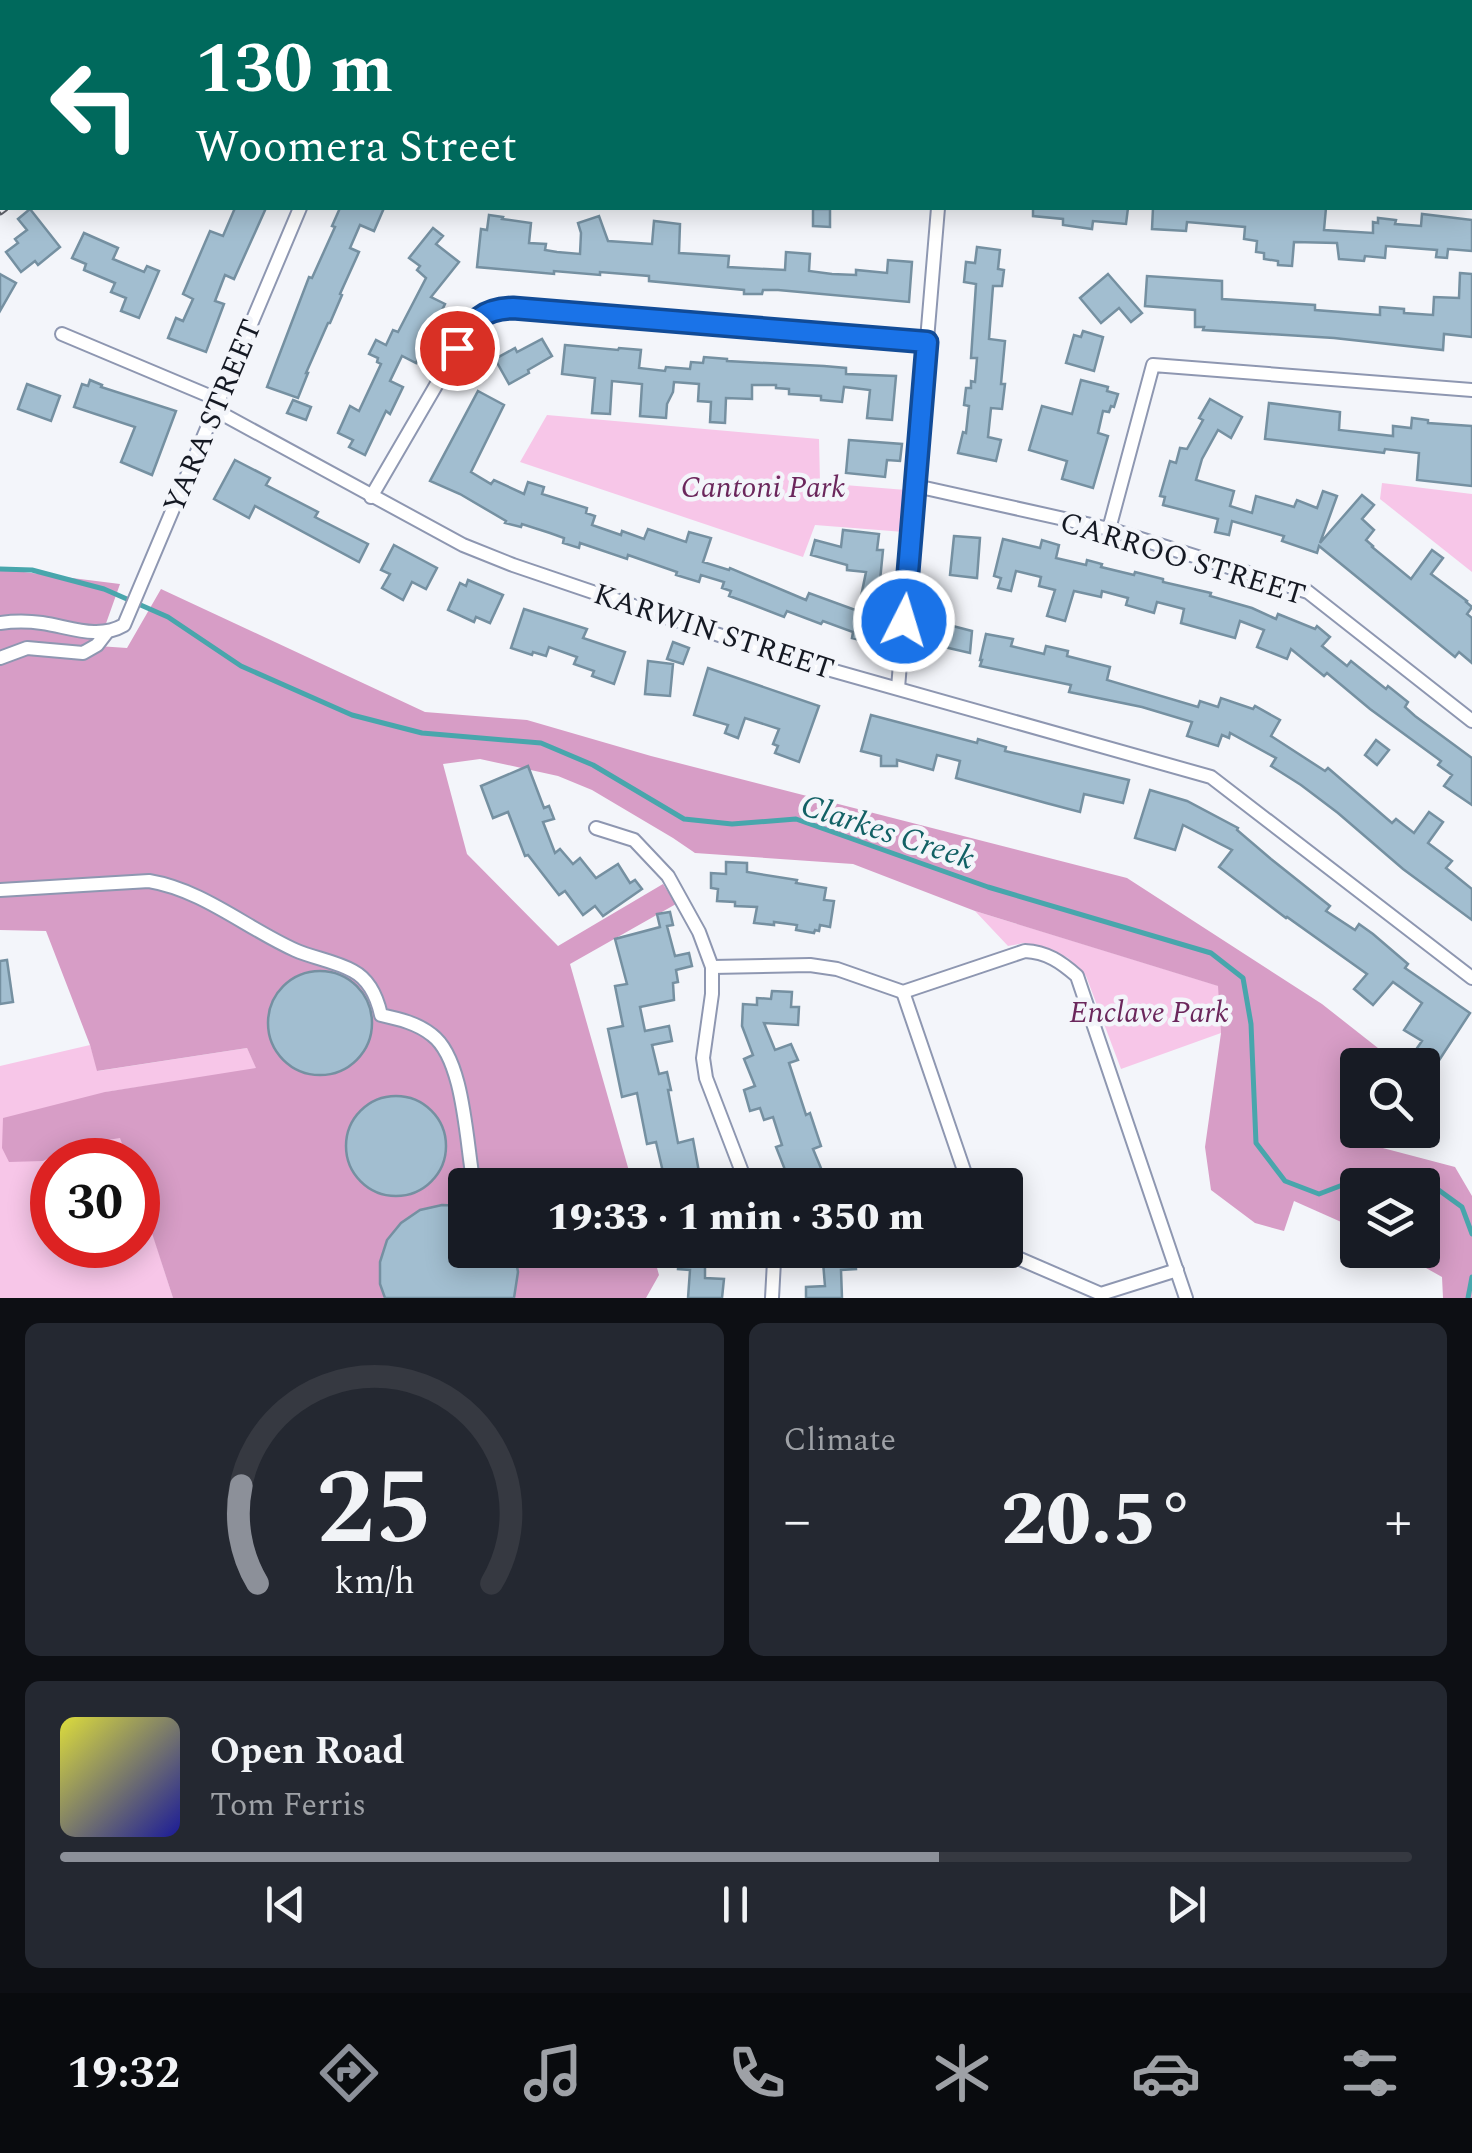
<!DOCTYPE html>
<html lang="en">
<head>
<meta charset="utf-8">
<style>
  body { margin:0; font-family:Spectral,serif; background:#242831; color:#f1f3f6; height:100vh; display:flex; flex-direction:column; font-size:38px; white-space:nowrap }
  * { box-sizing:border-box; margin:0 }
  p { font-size:32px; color:#9ea1a6 }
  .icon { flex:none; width:55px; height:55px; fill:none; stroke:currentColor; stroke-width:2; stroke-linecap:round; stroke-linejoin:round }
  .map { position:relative; height:1298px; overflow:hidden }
  .drawer { display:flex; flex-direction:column; gap:25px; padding:25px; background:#0d0f14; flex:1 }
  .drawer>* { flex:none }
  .hud { position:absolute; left:0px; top:0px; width:1472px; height:210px; box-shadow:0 5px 25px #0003; background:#00695c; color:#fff; overflow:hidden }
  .tools { position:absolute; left:1340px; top:1048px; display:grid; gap:20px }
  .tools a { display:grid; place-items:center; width:100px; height:100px; border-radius:10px; background:#171b24; box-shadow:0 5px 25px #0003; font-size:50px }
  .speed { position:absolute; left:30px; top:1138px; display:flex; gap:20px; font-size:50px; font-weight:700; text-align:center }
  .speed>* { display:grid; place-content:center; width:130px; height:130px; border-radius:50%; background:#171b24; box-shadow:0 5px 25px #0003; line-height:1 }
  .speed .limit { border:15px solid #d22; background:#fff; color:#111 }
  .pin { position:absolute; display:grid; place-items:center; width:85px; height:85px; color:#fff; margin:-42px; border:5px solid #fff; border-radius:50%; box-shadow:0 2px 10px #0007 }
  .me { position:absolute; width:110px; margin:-55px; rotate:5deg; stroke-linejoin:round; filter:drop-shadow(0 0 8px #0008) }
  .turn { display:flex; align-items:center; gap:35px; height:210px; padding:0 30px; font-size:45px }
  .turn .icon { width:130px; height:130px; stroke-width:2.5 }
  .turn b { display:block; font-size:70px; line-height:85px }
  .big { font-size:75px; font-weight:800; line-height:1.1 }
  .drawer .card { flex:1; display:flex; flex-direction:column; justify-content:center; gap:15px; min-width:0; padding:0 35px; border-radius:15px; background:#242831 }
  .drawer .dial { align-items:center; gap:0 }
  .dial svg { height:260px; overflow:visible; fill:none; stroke:#363941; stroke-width:7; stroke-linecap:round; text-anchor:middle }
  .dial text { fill:#f1f3f6; stroke:none }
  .song { display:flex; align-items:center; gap:30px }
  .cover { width:120px; height:120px; border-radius:15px; background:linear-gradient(135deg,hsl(60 70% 55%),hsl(240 70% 35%)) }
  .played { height:10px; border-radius:5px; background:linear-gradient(90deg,#8c9099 65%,#363941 65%) }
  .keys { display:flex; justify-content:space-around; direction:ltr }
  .heat { display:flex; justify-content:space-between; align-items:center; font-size:55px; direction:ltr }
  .drawer .tiles { flex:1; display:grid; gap:25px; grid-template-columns:1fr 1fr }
  .card:last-child { grid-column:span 2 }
  .trip { position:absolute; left:448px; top:1168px; width:575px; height:100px; border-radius:10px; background:#171b24; box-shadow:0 5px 25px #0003; font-weight:800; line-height:100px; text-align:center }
  .dock { display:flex; height:160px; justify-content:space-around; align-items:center; background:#090b0e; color:#9ea1a6 }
  .dock .icon { width:70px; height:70px }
  .dock .on { color:#8c9099 }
  .dock b { font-size:45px; color:#f1f3f6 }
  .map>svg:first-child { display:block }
  .green { fill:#f7c6e8 }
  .forest { fill:#d79dc6 }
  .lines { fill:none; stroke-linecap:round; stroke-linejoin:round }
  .stream { stroke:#48a6ac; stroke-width:5 }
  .building { fill:#a2bed0; stroke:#7590a1; stroke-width:2.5 }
  .street-casing { stroke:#8e97b1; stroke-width:16 }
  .secondary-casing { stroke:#8e97b1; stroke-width:21 }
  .street { stroke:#fff; stroke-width:12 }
  .secondary { stroke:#fff; stroke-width:18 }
  .rail-casing { stroke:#5f626a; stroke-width:9 }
  .rail { stroke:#f3f5fa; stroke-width:5; stroke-dasharray:15; stroke-linecap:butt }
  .route-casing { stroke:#114b97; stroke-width:25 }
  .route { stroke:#1a73e8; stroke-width:18 }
  .labels { text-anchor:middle; stroke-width:9; stroke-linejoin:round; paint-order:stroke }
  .street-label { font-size:30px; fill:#151923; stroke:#f3f5fa }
  .park-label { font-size:30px; font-style:italic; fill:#6b275c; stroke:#f3f5fa }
  .water-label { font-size:32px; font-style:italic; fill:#126165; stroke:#f3f5fa }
</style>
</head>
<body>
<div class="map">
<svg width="1472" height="1298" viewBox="0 0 1472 1298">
  <rect width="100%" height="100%" fill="#f3f5fa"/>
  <g class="green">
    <polygon points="160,0 513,0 509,2 160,2"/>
    <polygon points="547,415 819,439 820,483 906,490 904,532 815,525 803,557 520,462"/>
    <polygon points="1382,483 1472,494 1472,572 1380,499"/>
    <polygon points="975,911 1219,986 1221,1033 1121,1069 1086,976 1068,958 1045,947 1024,943 1008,946"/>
    <polygon points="90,1045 98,1071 247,1048 257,1069 106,1092 128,1160 52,1160 52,1245 138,1245 138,1187 173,1298 0,1298 0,1066"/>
  </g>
  <polygon class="forest" points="0,569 120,584 98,646 127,648 161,589 425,712 527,720 651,756 1127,878 1322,1004 1397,1063 1358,1065 1357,1114 1341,1137 1455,1167 1472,1196 1472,1298 1443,1298 1442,1277 1394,1250 1422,1250 1422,1185 1358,1185 1357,1229 1294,1201 1284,1231 1255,1223 1211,1190 1205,1147 1221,1033 1218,986 975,911 853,864 695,853 673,838 592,790 558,776 480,759 443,764 467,854 558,946 663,884 676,904 570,964 633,1185 465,1185 465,1250 652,1250 659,1275 646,1298 173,1298 138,1190 138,1160 128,1160 120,1138 76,1145 43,1161 9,1162 2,1148 3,1118 105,1092 256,1068 247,1048 97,1071 90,1045 46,931 0,930"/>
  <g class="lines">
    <g class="stream">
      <polyline points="0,569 32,570 104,589 168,617 241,666 352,715 422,733 541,743 593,765 684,819 732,824 796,819 988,887 1211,953 1243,978 1251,1024 1256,1143 1285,1181 1319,1194 1374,1173 1418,1175 1462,1207 1472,1234"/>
      <polyline points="1468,1298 1472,1277"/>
    </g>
  </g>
  <g class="building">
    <polygon points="235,208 266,208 234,279 225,275 215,301 224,304 206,352 168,338 176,318 183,321 193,299 183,294 210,231 223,236"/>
    <polygon points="340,208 384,208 374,231 360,225 350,248 359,252 340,294 342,295 330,323 328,323 306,373 308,373 298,398 267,387 309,277 312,278 335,227 332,226"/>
    <polygon points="1033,208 1128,208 1126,224 1093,221 1092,229 1063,225 1063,219 1033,216"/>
    <polygon points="1153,208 1326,208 1324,230 1373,233 1373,222 1378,223 1378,218 1396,220 1395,224 1421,226 1422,214 1472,220 1472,251 1448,249 1447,258 1436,257 1437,250 1386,246 1385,258 1365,256 1364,261 1339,259 1337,243 1294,242 1292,266 1278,265 1278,261 1264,259 1264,253 1256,252 1257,241 1244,239 1245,227 1187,222 1186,231 1152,229"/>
    <polygon points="30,209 60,247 38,265 35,261 21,272 6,252 18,243 15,239 27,230 18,219"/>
    <polygon points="813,209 830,209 830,227 813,226"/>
    <polygon points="489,215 503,217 502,219 531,223 529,243 546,244 545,250 557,252 580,254 581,233 578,223 599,216 608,241 652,244 654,221 680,224 679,253 729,256 728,267 785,270 786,252 810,254 809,271 832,274 856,275 856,270 887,273 888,260 912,262 909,302 778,290 763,290 762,294 744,294 744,290 649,281 649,276 600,272 600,275 554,271 554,274 477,267 481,229 487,230"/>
    <polygon points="433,228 443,236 436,244 459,262 431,297 445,304 416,363 402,356 390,381 403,387 390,414 386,411 365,455 349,447 353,440 338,433 350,406 359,411 381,364 377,362 378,358 369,354 376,340 386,345 393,330 398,332 426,278 417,270 420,266 409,258"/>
    <polygon points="84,233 118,248 113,259 144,272 147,266 159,271 139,318 121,311 126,298 111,292 115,283 84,270 86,264 72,258"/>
    <polygon points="977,247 1000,250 998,269 1004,270 1002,286 993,286 989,339 1005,341 1001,384 1005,384 1002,409 991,408 988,437 1001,440 996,461 958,453 963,432 966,433 969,406 964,405 966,388 971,388 971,381 975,382 977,358 971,358 976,284 964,282 966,262 975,263"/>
    <polygon points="1460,273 1472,274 1472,337 1444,334 1443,350 1334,338 1203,330 1204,327 1195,327 1195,310 1145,306 1147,276 1222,281 1222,299 1315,305 1315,310 1380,315 1380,307 1404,309 1404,313 1433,315 1434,297 1459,298"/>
    <polygon points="0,274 16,283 0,311"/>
    <polygon points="1108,274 1142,313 1131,322 1119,308 1101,323 1080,298"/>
    <polygon points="1083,331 1103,337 1094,371 1066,363 1074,335 1081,337"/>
    <polygon points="542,339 552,356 528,370 529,373 509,384 495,359 515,348 517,352"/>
    <polygon points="565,345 618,350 619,348 641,350 639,368 665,371 666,367 690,369 691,362 703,363 704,357 727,359 727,361 824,366 846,368 846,374 896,376 892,420 867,418 870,390 844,387 842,402 821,400 821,396 789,394 789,389 776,388 776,385 752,385 752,399 726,398 725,423 710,422 711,402 698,401 699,384 674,382 673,392 667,404 666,418 640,416 642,384 612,381 610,414 592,413 595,378 562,374"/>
    <polygon points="90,380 102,385 101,387 176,411 152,475 121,462 135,427 74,407 82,384 88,386"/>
    <polygon points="1081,380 1108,387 1107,391 1118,394 1114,407 1111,406 1109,412 1103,411 1098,433 1108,436 1093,488 1062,479 1067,461 1029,450 1042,406 1072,414"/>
    <polygon points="27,384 60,396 51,421 18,409"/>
    <polygon points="478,391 504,405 471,472 491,484 494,480 524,494 528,482 544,487 542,494 587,508 586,513 595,516 592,525 621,535 622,531 644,539 648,529 686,542 689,532 711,538 703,562 729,570 730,568 806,600 809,593 858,611 866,572 847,570 847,565 811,555 815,540 841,547 843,530 879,534 877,550 883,550 880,581 886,583 883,598 891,600 887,616 878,614 872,643 852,638 853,632 823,621 821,624 787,611 784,617 743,601 729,596 731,591 722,588 724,582 701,575 699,582 676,575 677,572 628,555 627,559 580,543 579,548 563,543 564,538 550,533 522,524 521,527 505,523 506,521 460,494 430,481"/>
    <polygon points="1210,399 1242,417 1231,438 1218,430 1202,459 1196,480 1234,491 1230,506 1252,513 1256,496 1294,507 1297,500 1317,508 1323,491 1337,496 1320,543 1362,495 1374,505 1362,519 1374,530 1366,540 1373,546 1372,547 1411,579 1432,550 1443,558 1431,574 1467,601 1466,602 1472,607 1467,614 1472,618 1472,663 1459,652 1455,657 1319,546 1317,553 1282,541 1284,536 1232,521 1229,535 1215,532 1218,519 1163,505 1165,497 1160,496 1170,461 1176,463 1180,448 1187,449 1203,420 1199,418"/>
    <polygon points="293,400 311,407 306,420 287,413"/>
    <polygon points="1269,403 1340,412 1339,430 1393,436 1393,426 1411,428 1412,418 1428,420 1428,423 1472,426 1472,486 1417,480 1419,453 1385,449 1384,453 1265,439"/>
    <polygon points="849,440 902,444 900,461 887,460 885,477 846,473"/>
    <polygon points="235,460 270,478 266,485 318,512 315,517 368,544 359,562 255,506 249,518 214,499"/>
    <polygon points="954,536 980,538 977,578 950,575"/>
    <polygon points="1003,539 1040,548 1042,540 1059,545 1056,558 1086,565 1087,560 1102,564 1101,567 1134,575 1135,572 1163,579 1163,582 1211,593 1210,596 1252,608 1276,619 1278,614 1315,629 1317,626 1330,637 1322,646 1347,666 1351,661 1386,689 1388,686 1408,702 1405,707 1415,716 1472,758 1472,805 1444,786 1452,775 1438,765 1441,761 1370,709 1327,673 1324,676 1291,649 1287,659 1257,647 1264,630 1240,621 1235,638 1181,623 1184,609 1157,602 1154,613 1126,605 1128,598 1102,591 1101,597 1074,591 1065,621 1047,616 1055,590 1039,586 1041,577 1016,571 1011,591 998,588 1001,578 994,576"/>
    <polygon points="394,545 437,568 426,589 412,582 403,600 382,588 390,574 381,570"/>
    <polygon points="468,580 503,595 490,623 476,617 474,622 448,610 460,583 466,586"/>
    <polygon points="524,609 587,629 583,638 625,652 614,684 592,676 594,671 574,664 577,657 549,647 546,656 533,652 532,655 511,648"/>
    <polygon points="945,624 972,631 970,653 940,646"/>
    <polygon points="986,634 1013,639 1011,646 1044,654 1046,646 1068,651 1067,656 1110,667 1107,680 1198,707 1200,701 1218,707 1221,698 1253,709 1255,706 1280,720 1271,736 1325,771 1328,768 1392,823 1396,819 1414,833 1429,812 1443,822 1428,843 1452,861 1446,868 1472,889 1472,920 1403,869 1338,813 1301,785 1271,766 1276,758 1230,733 1229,738 1222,735 1218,746 1187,736 1192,722 1142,707 1069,692 1071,685 980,666 982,660 980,660"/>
    <polygon points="673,642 689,648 683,664 667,659"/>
    <polygon points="648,661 673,664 670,696 645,694"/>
    <polygon points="708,668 819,706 799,762 775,753 778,746 773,744 779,729 745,718 738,738 725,733 728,725 694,715"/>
    <polygon points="871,715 977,743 978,739 1006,747 1005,751 1129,780 1123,803 1084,794 1080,812 1046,803 956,778 960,761 937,755 933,770 897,760 897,766 881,766 881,756 861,751"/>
    <polygon points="1376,740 1389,750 1377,765 1365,755"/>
    <polygon points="528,766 544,808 549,806 554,819 543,822 555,853 560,849 573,864 580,858 596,878 618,864 630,883 635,880 642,889 603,916 595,906 583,915 565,891 559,895 528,855 525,856 508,812 493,818 481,786"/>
    <polygon points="1150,790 1187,801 1238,828 1237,830 1271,859 1330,906 1326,911 1355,930 1359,924 1373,934 1408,964 1405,968 1470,1013 1434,1068 1413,1054 1422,1041 1404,1030 1422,1003 1393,982 1373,1005 1354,989 1367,974 1287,917 1286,918 1219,867 1232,850 1183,825 1175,850 1135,838"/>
    <polygon points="726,862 747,863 747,872 797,880 796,883 826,888 824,900 834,901 830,927 820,925 819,931 815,930 814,933 796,930 797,925 774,922 774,925 754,923 757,907 735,906 735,902 717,901 718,889 711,888 711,873 726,874"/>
    <polygon points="670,912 673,925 667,926 675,956 689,953 692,966 676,970 678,982 673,983 674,1000 640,1007 645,1031 669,1026 672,1041 652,1045 659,1074 667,1072 671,1090 668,1090 678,1143 693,1139 699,1172 687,1175 689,1185 666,1185 656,1142 647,1144 637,1093 622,1097 608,1029 623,1026 615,986 627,984 615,939 660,927 657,914"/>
    <polygon points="7,960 13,1002 0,1004 0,961"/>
    <circle cx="320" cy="1023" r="52"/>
    <polygon points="772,991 792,992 791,1007 799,1007 798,1025 764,1023 775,1050 791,1044 798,1060 789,1063 806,1115 810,1113 821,1146 813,1149 828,1185 791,1185 776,1147 782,1145 773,1117 764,1120 760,1108 750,1111 744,1090 755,1086 744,1059 753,1055 742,1026 743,1004 757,1005 757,998 771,999"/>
    <circle cx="396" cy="1146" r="50"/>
    <polygon points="442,1205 465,1206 465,1250 514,1250 518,1272 514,1298 385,1298 380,1284 380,1262 387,1240 401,1223 420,1210"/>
    <polygon points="679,1250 705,1250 705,1278 724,1279 722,1298 688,1298 690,1270 678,1269"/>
    <polygon points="822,1250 855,1250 856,1269 841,1270 842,1298 806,1298 806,1287 825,1286"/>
  </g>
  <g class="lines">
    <defs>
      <g id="street">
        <polyline points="39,2 41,0"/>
        <polyline points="722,2 722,0"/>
        <polyline points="62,334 219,400"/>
        <polyline points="215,410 463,545 513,565 781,656 1211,777 1472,978"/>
        <polyline points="916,486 1109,529 1308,592 1472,721"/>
        <path d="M371 497 470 327C483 313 493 308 513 308L927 342"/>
        <polyline points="1109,529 1153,365 1472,390"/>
        <path d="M0 623C14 621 28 621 42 623 70 627 98 640 124 625L300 208"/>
        <polyline points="0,658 27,648 83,653 97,645 107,632"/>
        <polyline points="898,688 938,208"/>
        <polyline points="596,828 634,840 668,876 699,932 712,967 712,994 703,1058 706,1078 747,1185"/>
        <path d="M0 890 149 881C203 890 246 928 295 950 313 958 335 961 353 971 370 980 377 997 381 1015 399 1019 417 1023 432 1035 465 1060 466 1146 474 1185"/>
        <path d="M712 967 810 965 837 969 903 992 1025 951C1047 952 1061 962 1077 976L1186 1298"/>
        <polyline points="903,992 969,1185"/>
        <polyline points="771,1250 774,1261 772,1298"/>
        <polyline points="999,1250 1101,1294 1177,1270"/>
      </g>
      <g id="secondary">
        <polyline points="0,52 2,52"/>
        <polyline points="1470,176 1472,176"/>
      </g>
    </defs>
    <use href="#street" class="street-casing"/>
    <use href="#secondary" class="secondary-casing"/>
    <use href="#street" class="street"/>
    <use href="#secondary" class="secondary"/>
    <defs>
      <g id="rail">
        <polyline points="535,2 538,0"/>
        <polyline points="0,211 4,208"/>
      </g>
    </defs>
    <use href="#rail" class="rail-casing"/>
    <use href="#rail" class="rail"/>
  </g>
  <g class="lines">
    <defs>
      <path id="route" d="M457 348C473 322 480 309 513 308L927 342 904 621"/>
    </defs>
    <use href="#route" class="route-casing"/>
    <use href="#route" class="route"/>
  </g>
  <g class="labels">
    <g class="street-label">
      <text transform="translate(212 416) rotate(-67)" y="10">YARA STREET</text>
      <text transform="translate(1183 558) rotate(17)" y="10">CARROO STREET</text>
      <text transform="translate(714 631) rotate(18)" y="10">KARWIN STREET</text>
    </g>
    <g class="park-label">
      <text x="763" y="497">Cantoni Park</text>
      <text x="1149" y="1022">Enclave Park</text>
    </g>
    <g class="water-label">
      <text transform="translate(888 831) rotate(18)" y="11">Clarkes Creek</text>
    </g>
  </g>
</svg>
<div class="tools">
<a><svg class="icon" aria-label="search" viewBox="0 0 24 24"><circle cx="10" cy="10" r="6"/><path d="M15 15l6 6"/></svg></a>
<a><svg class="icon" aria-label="layers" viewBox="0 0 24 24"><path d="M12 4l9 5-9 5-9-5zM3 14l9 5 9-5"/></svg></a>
</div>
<div class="speed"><div class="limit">30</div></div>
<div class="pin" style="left:457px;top:348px;background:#d93025"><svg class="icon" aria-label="arrive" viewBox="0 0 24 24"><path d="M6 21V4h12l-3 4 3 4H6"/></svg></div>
<svg class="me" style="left:904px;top:621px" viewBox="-20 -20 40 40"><circle r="17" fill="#1a73e8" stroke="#fff" stroke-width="3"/><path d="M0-11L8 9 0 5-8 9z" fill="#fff"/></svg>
<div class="trip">19:33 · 1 min · 350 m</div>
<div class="hud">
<div class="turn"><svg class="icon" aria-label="left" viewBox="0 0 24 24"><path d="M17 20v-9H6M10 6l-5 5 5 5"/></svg><div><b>130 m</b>Woomera Street</div></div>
</div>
</div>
<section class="drawer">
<div class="tiles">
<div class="card dial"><svg viewBox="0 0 100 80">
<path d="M14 69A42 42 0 1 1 86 69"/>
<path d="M14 69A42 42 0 0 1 9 39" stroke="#8c9099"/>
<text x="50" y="56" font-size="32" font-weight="700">25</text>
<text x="50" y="72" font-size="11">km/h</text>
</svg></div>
<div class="card"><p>Climate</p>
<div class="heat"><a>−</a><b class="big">20.5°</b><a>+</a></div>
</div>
<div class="card">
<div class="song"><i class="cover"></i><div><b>Open Road</b><p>Tom Ferris</p></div></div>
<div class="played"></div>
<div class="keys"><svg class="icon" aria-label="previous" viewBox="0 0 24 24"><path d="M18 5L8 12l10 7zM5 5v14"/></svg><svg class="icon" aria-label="pause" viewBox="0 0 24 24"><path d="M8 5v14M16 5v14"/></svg><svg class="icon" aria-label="next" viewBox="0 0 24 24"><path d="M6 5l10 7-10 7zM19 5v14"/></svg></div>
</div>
</div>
</section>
<nav class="dock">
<b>19:32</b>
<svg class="icon on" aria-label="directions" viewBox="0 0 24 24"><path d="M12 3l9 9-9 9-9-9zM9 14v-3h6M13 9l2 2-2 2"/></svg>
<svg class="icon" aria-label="music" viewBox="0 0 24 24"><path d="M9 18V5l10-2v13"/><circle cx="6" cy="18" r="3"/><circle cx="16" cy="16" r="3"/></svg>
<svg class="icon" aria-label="phone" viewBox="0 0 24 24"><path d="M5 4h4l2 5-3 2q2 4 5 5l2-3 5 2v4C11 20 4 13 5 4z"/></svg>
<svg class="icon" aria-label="climate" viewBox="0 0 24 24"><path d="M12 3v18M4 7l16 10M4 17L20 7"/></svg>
<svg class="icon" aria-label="car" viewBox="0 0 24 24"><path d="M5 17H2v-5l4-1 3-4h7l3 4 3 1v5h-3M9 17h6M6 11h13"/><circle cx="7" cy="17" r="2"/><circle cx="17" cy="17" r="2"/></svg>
<svg class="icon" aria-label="filters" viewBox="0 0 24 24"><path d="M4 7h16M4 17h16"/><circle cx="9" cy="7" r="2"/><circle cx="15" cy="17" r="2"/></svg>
</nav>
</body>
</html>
